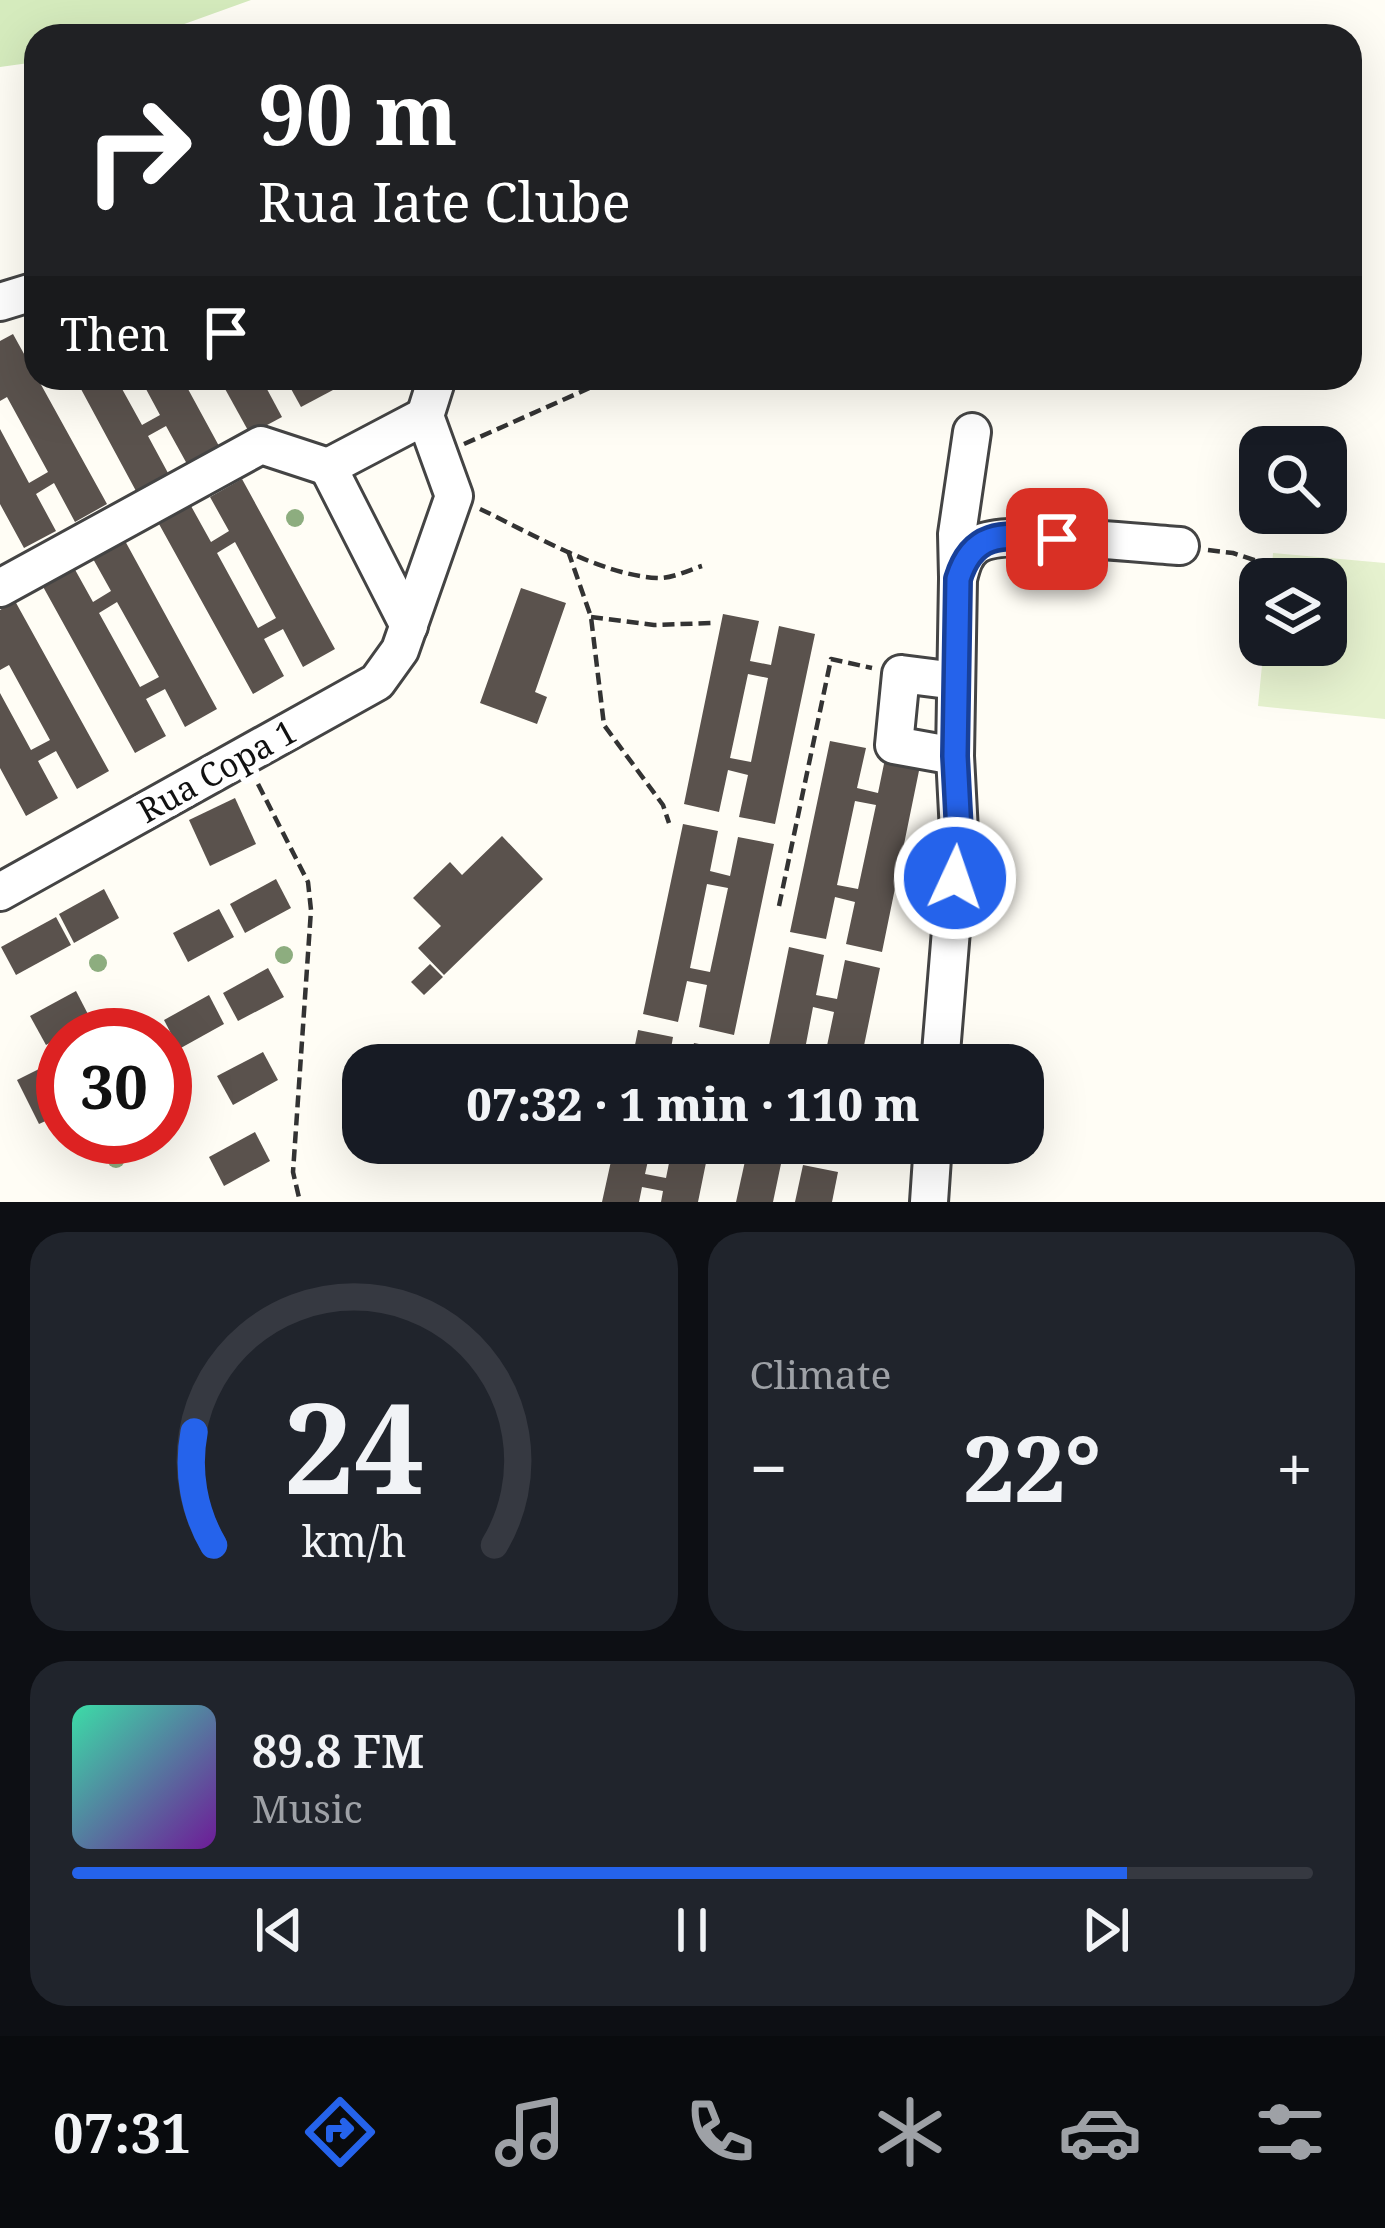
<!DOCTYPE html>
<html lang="en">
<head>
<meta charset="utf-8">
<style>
  body { margin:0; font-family:"Noto Serif",serif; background:#20242c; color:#f1f3f6; height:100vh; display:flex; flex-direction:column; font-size:45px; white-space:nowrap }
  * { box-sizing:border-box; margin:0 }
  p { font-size:39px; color:#9ea1a6 }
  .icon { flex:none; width:66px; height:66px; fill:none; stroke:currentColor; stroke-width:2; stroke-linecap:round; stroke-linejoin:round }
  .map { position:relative; height:1202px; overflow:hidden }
  .details { display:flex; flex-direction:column; gap:30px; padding:30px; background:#0d0f14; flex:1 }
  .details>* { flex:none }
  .top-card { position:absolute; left:24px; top:24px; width:1338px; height:366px; border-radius:36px; box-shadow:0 12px 48px #0002; background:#202124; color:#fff; overflow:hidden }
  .tools { position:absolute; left:1239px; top:426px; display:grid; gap:24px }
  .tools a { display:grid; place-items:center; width:108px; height:108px; border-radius:24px; background:#171b24; box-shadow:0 12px 48px #0002; font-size:60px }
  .speed { position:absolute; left:36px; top:1008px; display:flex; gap:24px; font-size:60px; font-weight:700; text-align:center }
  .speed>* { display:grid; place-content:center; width:156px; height:156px; border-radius:50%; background:#171b24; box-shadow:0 12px 48px #0002; line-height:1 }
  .speed .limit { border:18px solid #d22; background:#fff; color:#111 }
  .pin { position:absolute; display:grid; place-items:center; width:102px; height:102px; color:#fff; margin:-51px; border-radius:24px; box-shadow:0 6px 18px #0006 }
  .me { position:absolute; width:132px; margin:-66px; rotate:3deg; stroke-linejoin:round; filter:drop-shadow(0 0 9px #0008) }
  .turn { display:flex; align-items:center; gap:42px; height:252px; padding:0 36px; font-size:54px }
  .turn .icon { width:156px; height:156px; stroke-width:2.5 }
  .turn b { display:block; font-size:84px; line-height:102px }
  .then { display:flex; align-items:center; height:114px; padding:0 36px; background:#0003; gap:24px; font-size:45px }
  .big { font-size:90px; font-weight:800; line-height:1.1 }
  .details .card { flex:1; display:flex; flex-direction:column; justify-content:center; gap:18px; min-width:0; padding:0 42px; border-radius:36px; background:#20242c }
  .details .dial { align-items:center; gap:0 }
  .dial svg { height:312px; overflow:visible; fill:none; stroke:#363941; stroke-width:7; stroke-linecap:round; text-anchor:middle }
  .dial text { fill:#f1f3f6; stroke:none }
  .song { display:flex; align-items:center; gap:36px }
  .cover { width:144px; height:144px; border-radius:18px; background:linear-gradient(135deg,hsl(160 70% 55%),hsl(280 70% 35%)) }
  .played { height:12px; border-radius:6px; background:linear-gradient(90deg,#2563eb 85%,#363941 85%) }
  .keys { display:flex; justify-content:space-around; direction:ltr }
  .heat { display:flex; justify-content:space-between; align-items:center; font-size:66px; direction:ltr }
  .details .tiles { flex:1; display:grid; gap:30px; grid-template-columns:1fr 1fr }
  .card:last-child { grid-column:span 2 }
  .trip { position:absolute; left:342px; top:1044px; width:702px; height:120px; border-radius:36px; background:#171b24; box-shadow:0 12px 48px #0002; font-weight:800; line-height:120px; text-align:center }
  .menu { display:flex; height:192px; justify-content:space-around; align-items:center; background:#090b0e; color:#9ea1a6 }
  .menu .icon { width:84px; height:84px }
  .menu .current { color:#2563eb }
  .menu b { font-size:54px; color:#f1f3f6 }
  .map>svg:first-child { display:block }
  .green { fill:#d5ebbd }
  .pitch { fill:#e6f2cf }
  .building { fill:#5a524d; fill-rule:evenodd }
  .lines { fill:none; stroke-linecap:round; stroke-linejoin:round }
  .minor-casing { stroke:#444; stroke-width:42 }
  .path { stroke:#333; stroke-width:4.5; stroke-dasharray:12 6; stroke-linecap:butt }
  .minor { stroke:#fff; stroke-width:36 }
  .tree { fill:#8dad7f }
  .route-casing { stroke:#184099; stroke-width:30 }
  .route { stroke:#2563eb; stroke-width:21 }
  .labels { text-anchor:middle; stroke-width:12; stroke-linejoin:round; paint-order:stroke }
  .street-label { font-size:33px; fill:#111; stroke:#fff }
</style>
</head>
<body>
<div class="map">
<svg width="1385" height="1202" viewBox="0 0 1385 1202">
  <rect width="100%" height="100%" fill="#fffdf5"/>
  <polygon class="green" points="0,0 251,0 151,36 36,36 36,62 0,67"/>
  <polygon class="pitch" points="1273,553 1385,563 1385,719 1258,706 1264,645 1326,645 1326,579 1271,579"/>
  <g class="building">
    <polygon points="13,334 107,504 75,522 54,483 36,494 56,531 24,548 0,504 0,429 29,483 48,472 7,397 0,401 0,341"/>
    <polygon points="75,378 116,378 142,425 160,415 140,378 182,378 219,446 187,464 166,426 148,436 168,473 136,491"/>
    <polygon points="219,378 261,378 282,417 250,434"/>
    <polygon points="285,378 326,378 333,390 301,407"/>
    <path d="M242 479 335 649 303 667 283 629 264 639 284 676 253 694 159 524 191 506 211 542 229 531 210 497ZM235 542 276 618 258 628 217 553Z"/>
    <path d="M124 539 217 709 185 727 165 689 146 699 166 736 135 753 41 583 73 566 93 602 111 591 92 557ZM117 602 159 677 140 687 99 613Z"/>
    <polygon points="521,588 566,603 535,692 547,697 537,724 480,703"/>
    <polygon points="15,601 109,771 77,789 56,751 38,761 58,798 26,816 0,768 0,693 31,750 50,740 9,665 0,670 0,610"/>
    <path d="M723 614 759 621 750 661 771 665 779 626 815 634 775 824 739 817 748 775 728 770 719 812 684 804ZM748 674 768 678 751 762 730 758Z"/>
    <path d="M830 741 866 748 857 788 878 793 886 754 921 761 882 952 846 944 855 902 835 897 826 939 790 932ZM855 801 876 805 858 889 837 885Z"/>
    <polygon points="235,798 256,844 210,866 189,820"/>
    <path d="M683 824 718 831 710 871 730 876 738 837 774 844 734 1035 699 1027 707 985 687 981 678 1022 643 1014ZM707 884 728 888 710 972 690 968Z"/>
    <polygon points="502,836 543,879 444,975 418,948 441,926 413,898 450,862 462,875"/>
    <polygon points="276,879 291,908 245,933 230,904"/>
    <polygon points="104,889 119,918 74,943 59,914"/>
    <polygon points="219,909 234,937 188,962 173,933"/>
    <polygon points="56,917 71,945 16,975 1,947"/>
    <polygon points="789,947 824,955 816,995 837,999 845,960 880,968 860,1065 823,1065 834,1012 813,1007 802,1065 765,1065"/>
    <polygon points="430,964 443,977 424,995 411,982"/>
    <polygon points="268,968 284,997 238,1021 223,993"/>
    <polygon points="76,991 91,1020 46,1045 30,1016"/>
    <polygon points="209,995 224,1024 179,1049 164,1020"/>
    <polygon points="638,1030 673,1037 668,1065 631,1065"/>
    <polygon points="694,1043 729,1050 726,1065 689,1065"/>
    <polygon points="263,1052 278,1080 233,1105 217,1076"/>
    <polygon points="63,1057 63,1113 39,1124 17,1080"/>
    <polygon points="255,1132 270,1161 224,1186 209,1157"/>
    <polygon points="615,1143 652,1143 645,1174 666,1178 673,1143 710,1143 698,1202 661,1202 663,1191 642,1187 639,1202 602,1202"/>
    <polygon points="807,1143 844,1143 841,1158 805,1151"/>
    <polygon points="747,1152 782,1159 773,1202 736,1202"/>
    <polygon points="803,1165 838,1172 832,1202 795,1202"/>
  </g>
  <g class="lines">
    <defs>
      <g id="minor">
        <polyline points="0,302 36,291"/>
        <polyline points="958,577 957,534 972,432"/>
        <polyline points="0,588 261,445 328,467"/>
        <polyline points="409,626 328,467 425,416"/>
        <polyline points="955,756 894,745 901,674 956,681"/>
        <polyline points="0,892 377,682 400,650 454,496 425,416 437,378"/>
        <path d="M940 1065 959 832 955 756 958 579C961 567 964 554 975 546 1000 527 1142 544 1180 546"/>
        <polyline points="929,1202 933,1143"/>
      </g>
    </defs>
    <use href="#minor" class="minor-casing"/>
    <g class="path">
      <polyline points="464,444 612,378"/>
      <path d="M480 509C531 533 600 575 657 578 671 579 689 570 702 566"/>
      <polyline points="1208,550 1233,553 1272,566"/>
      <polyline points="568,551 591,617 604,725 663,805 669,823"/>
      <polyline points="591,617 654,625 711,623"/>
      <polyline points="258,784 308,882 311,910 293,1172 300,1202"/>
      <polyline points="779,906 831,659 872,668"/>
    </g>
    <use href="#minor" class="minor"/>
  </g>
  <g class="tree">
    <circle cx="295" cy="518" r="9"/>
    <circle cx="284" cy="955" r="9"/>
    <circle cx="98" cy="963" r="9"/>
    <circle cx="116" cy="1159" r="9"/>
  </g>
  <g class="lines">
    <defs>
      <path id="route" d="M955 878 959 832 955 756 958 579C974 526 1010 536 1057 539"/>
    </defs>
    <use href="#route" class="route-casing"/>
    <use href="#route" class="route"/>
  </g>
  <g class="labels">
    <g class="street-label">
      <text transform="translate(217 771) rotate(-29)" y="12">Rua Copa 1</text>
    </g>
  </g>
</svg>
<div class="tools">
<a><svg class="icon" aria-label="search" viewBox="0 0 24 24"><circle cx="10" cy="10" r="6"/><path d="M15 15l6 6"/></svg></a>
<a><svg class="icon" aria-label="layers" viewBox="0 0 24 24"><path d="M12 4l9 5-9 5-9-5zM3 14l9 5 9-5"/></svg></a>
</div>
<div class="speed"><div class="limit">30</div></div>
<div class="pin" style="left:1057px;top:539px;background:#d93025"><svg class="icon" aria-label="arrive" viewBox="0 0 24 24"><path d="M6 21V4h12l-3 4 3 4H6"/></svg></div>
<svg class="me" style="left:955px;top:878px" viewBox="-20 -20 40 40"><circle r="17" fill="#2563eb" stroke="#fff" stroke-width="3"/><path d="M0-11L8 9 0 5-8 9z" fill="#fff"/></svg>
<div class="trip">07:32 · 1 min · 110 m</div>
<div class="top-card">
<div class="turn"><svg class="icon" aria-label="right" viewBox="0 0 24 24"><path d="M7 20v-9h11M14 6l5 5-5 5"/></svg><div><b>90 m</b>Rua Iate Clube</div></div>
<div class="then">Then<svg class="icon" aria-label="arrive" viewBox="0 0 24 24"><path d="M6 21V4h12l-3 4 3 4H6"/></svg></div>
</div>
</div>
<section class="details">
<div class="tiles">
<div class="card dial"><svg viewBox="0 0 100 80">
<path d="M14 69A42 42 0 1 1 86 69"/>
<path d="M14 69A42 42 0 0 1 9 40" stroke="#2563eb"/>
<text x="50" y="56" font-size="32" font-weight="700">24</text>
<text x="50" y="72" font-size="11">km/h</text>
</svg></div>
<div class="card"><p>Climate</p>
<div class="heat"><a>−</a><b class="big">22°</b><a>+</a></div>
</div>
<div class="card">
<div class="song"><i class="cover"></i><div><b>89.8 FM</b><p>Music</p></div></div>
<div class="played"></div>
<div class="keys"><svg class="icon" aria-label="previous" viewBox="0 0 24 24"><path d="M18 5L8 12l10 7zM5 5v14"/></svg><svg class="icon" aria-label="pause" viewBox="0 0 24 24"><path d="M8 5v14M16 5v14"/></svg><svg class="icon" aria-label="next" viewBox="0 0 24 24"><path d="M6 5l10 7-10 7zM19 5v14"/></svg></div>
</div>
</div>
</section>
<nav class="menu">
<b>07:31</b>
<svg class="icon current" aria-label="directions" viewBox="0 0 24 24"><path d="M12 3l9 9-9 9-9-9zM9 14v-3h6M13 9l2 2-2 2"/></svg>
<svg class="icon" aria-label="music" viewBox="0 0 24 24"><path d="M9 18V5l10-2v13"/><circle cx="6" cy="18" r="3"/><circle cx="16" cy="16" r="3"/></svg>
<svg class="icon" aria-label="phone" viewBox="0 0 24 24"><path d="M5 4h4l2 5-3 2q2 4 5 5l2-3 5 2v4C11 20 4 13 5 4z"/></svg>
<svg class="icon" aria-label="climate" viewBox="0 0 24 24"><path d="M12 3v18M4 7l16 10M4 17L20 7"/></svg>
<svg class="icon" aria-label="car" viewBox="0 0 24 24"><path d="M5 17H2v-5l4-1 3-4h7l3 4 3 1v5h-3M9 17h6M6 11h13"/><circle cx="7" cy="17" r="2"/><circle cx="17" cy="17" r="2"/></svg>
<svg class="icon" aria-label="filters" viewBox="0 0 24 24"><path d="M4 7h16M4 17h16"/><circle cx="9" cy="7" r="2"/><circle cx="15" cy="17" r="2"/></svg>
</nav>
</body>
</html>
